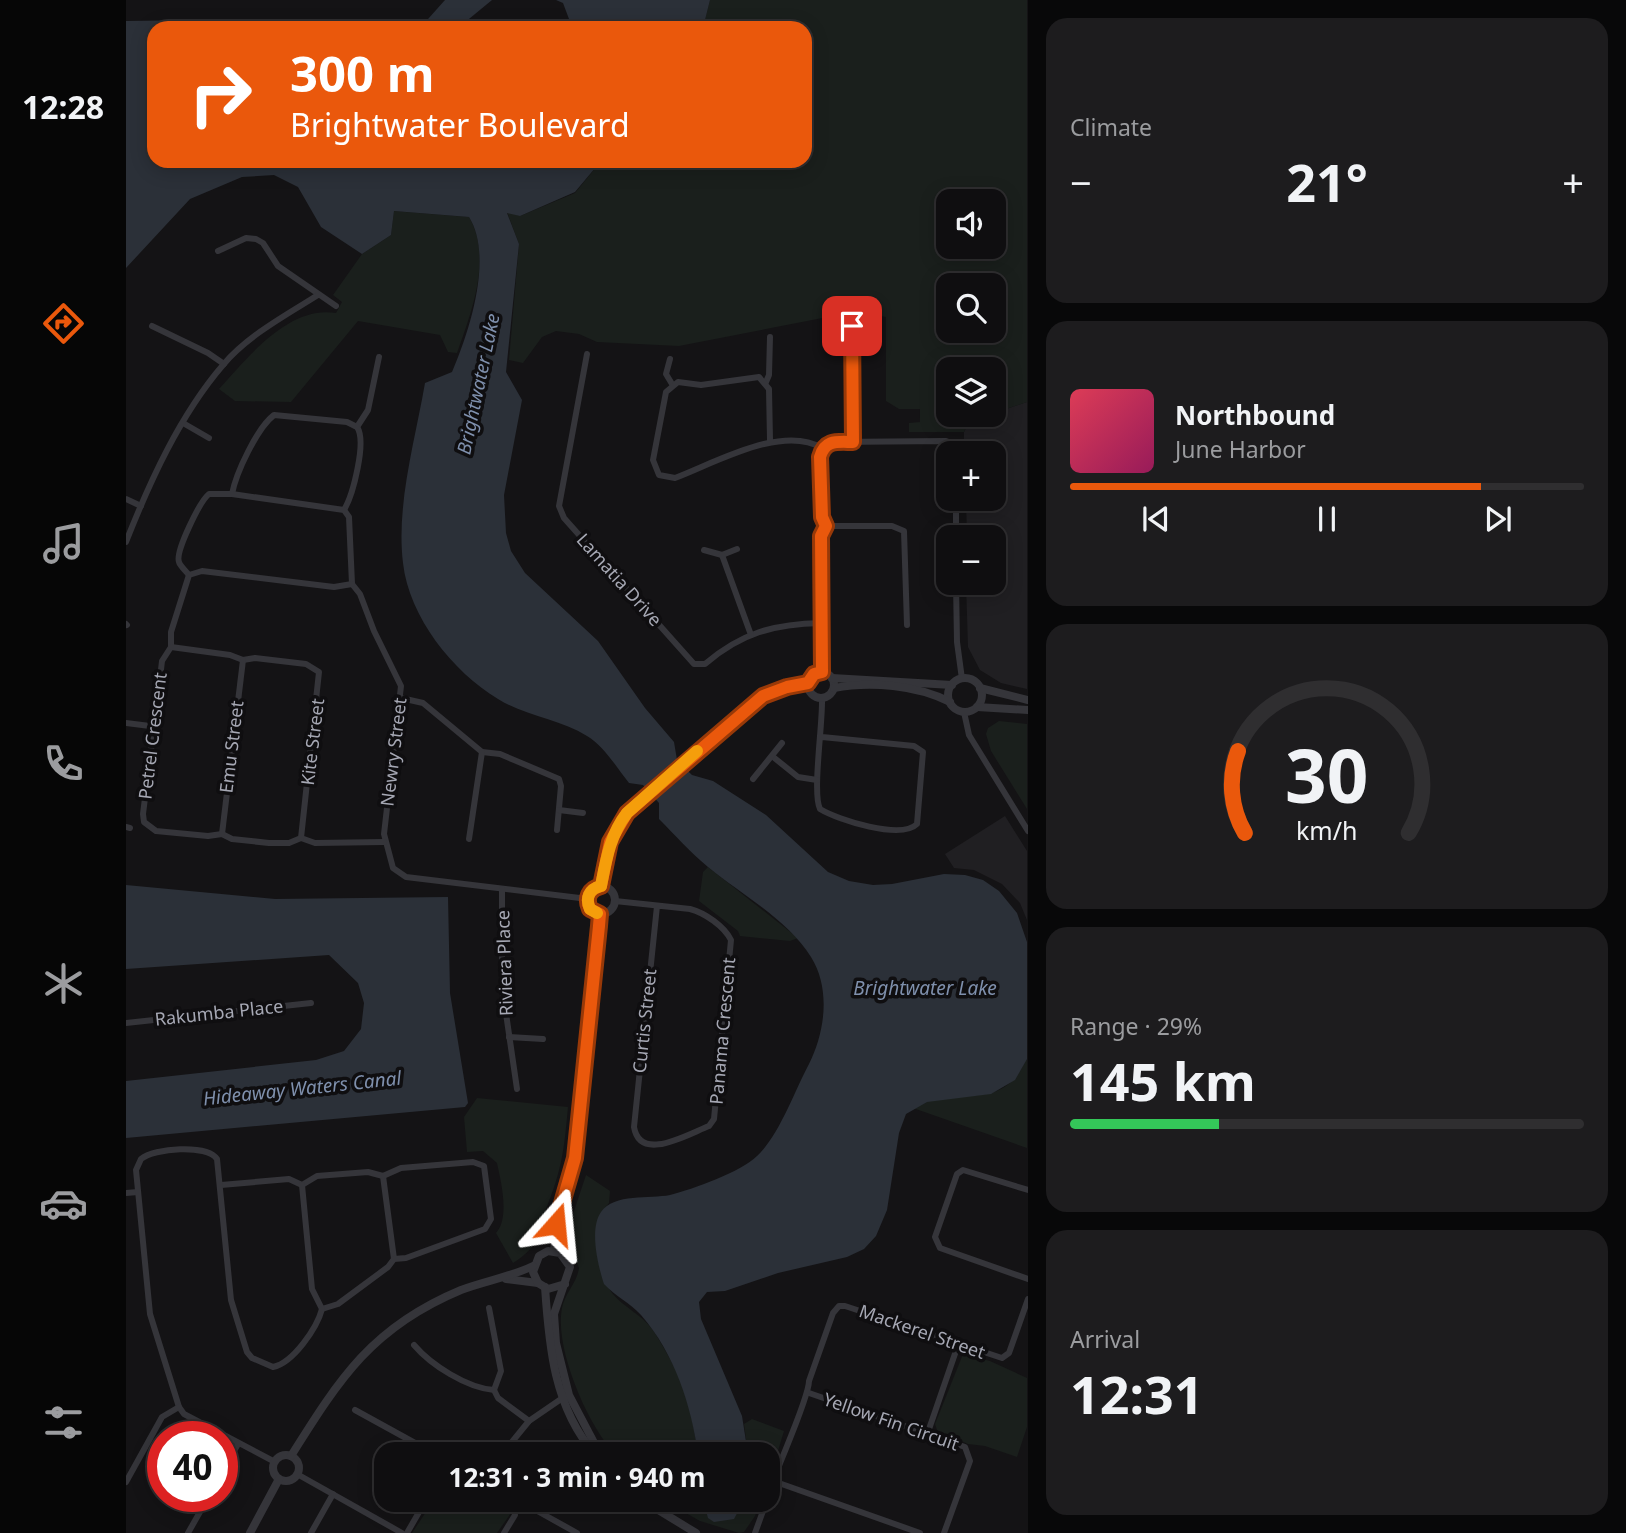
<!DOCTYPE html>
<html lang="en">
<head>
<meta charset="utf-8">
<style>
  body { margin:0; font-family:"Noto Sans",sans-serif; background:#1d1c1e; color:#f1f3f6; height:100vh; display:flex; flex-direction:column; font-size:26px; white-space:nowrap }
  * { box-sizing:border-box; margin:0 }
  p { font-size:23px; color:#9b9c9f }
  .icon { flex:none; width:38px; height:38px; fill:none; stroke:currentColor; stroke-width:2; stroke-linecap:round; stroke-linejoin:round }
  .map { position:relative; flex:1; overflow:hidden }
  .panel { display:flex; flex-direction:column; gap:18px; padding:18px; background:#080809; width:598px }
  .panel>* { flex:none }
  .guide { position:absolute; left:21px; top:21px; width:665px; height:147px; border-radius:21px; box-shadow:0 4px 18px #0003,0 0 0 2px #2f2e30; background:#ea580c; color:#fff; overflow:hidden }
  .fabs { position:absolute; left:810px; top:189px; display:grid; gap:14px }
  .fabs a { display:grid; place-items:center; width:70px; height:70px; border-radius:14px; background:#0f0e10; box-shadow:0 4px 18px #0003,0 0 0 2px #2f2e30; font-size:35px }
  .speed { position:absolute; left:21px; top:1421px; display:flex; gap:14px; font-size:35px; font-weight:700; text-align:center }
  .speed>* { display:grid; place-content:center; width:91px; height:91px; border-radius:50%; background:#0f0e10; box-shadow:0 4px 18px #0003,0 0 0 2px #2f2e30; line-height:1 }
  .speed .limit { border:10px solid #d22; background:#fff; color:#111 }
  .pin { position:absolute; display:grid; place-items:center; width:60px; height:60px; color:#fff; margin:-30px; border-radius:14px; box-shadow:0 4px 10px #0006 }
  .me { position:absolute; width:77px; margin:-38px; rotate:18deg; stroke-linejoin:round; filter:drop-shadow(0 0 5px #0008) }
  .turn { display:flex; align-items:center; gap:24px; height:147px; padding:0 28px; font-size:32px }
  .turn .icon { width:91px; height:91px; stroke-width:2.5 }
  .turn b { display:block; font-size:49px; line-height:60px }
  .big { font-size:52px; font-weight:700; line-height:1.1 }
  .panel .card { flex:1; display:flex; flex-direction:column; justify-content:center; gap:10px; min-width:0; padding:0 24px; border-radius:21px; background:#1d1c1e }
  .panel .dial { align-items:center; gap:0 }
  .dial svg { height:182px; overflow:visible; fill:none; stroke:#2f2e30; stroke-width:7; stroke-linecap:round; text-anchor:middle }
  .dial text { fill:#f1f3f6; stroke:none }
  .song { display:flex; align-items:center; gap:21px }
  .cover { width:84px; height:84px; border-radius:10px; background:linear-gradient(135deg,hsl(350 70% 55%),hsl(330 70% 35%)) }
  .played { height:7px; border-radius:4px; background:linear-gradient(90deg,#ea580c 80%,#2f2e30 80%) }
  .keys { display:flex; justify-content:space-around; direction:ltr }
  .heat { display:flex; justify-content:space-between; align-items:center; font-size:38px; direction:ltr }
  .charge { height:10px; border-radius:5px; background:linear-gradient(90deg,#34c759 29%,#2f2e30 0) }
  .trip { position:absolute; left:248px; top:1442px; width:406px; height:70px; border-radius:21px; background:#0f0e10; box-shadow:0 4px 18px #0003,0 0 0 2px #2f2e30; font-weight:700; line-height:70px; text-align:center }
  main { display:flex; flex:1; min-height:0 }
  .tab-bar { display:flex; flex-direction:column; width:126px; justify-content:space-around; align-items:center; background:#060606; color:#9b9c9f }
  .tab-bar .icon { width:49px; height:49px }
  .tab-bar .current { color:#ea580c }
  .tab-bar b { font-size:32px; color:#f1f3f6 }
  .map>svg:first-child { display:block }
  .built { fill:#201f22 }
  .green { fill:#1a1f1c; fill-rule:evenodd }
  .water { fill:#2b3038 }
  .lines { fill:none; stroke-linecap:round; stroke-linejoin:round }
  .minor { stroke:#35353a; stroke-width:6 }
  .tertiary { stroke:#35353a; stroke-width:8 }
  .route-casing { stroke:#983908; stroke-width:18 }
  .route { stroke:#ea580c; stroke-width:12 }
  .slow { stroke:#f59e0b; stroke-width:12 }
  .labels { text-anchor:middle; stroke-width:7; stroke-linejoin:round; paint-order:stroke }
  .street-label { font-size:18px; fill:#a6a8b4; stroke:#0f0e10 }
  .water-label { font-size:19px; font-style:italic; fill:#7f90ad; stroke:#0f0e10 }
</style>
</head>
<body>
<main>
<nav class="tab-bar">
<b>12:28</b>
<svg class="icon current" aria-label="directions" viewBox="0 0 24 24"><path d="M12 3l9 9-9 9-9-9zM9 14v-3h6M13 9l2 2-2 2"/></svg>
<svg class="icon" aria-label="music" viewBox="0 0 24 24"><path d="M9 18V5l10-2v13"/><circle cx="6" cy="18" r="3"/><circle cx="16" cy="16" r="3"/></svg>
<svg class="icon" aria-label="phone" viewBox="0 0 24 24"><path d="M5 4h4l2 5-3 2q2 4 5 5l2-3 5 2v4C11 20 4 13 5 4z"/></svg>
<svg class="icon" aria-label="climate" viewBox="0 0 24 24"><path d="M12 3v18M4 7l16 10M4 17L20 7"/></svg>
<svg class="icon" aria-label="car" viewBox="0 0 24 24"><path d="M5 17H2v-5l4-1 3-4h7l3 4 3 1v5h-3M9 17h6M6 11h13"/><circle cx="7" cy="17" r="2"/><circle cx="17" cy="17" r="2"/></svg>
<svg class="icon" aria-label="filters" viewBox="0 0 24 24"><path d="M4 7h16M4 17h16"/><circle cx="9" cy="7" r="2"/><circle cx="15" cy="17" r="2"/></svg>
</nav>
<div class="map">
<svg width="902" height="1533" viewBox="0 0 902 1533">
  <rect width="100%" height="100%" fill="#141315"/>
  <g class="built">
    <polygon points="901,402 901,689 875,683 854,670 842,647 840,583 868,583 868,537 841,537 840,499 868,499 868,453 838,453 838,432 843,421"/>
    <polygon points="879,816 901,851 901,920 894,903 876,884 848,870 828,868 819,854"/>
  </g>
  <g class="green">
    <path d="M584 0H901V402L868 413V369H822V415H862L843 421 838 432H783V423L794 422V409H773L760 401V317L750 315 743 320 717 314 553 346 471 342 453 334 430 331 416 337 397 363 383 360 393 244 381 212 394 216 449 193 475 161H679V28H577ZM822 201H868V247H822ZM822 285H868V331H822Z"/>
    <path d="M268 211 343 217C367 258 345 313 331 353L322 352 314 335 232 321 165 402 109 401 93 389C122 357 163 305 210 313L216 302 207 295 236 254 265 235Z"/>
    <polygon points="873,721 901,724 901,809 865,751 860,734 862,728"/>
    <polygon points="582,867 672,938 664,941 614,936 612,931 573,901 577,872"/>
    <path d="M901 1056V1148L787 1108C828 1082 878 1118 901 1056Z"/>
    <path d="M351 1098 442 1107C438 1151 436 1169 420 1209 410 1236 414 1246 387 1263L370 1233C384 1217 375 1182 371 1163L357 1151 341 1152 338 1117Z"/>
    <path d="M460 1175 484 1191 483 1203C462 1224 469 1270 486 1293 497 1307 515 1314 526 1329 534 1340 541 1354 548 1366 561 1394 568 1424 572 1454H489C462 1426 428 1348 436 1308 439 1293 451 1283 453 1268L440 1235Z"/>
    <polygon points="837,1354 864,1361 901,1378 901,1427 891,1457 859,1446 842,1444 811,1430 809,1424"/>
    <polygon points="626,1419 658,1431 642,1484 642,1454 622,1454 618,1424"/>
    <polygon points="308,1500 383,1500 385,1513 371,1533 286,1533"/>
    <polygon points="537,1500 577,1500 592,1520 600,1520 618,1500 635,1500 629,1516 618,1532 613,1533 574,1521"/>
  </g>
  <g class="water">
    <polygon points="319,0 366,0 332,28 294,28"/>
    <polygon points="430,0 584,0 577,28 441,28 443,19 437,3"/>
    <path d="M76 20 83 28H28V161H475L449 192 394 216 381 213 393 244 380 372 396 400 378 495 380 533 385 551 399 573 472 641 519 708 548 742 551 760 566 775 587 781 640 815 702 872 723 881 747 885 766 884 818 874 839 875 857 880 873 891 891 913 901 942V1059L889 1080 865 1094 801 1102 780 1114 773 1133 761 1210 750 1236 738 1249 721 1257 652 1273 599 1291 581 1292 573 1302 575 1319 616 1416 622 1454H572C565 1405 549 1354 515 1315 504 1303 489 1296 478 1284 472 1266 463 1229 475 1212 488 1193 524 1199 544 1195 567 1189 615 1172 631 1156 653 1136 669 1090 683 1064 699 1032 705 989 685 957 661 919 616 895 582 867 564 852 549 835 533 819V803L517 785 503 783C491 768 478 746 461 736 434 719 399 716 372 699 327 672 283 617 277 563 270 505 289 441 299 383L326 372C343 333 368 257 343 217L268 211 265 235 236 254 195 227 172 187 148 175 116 177 64 199 0 268V21Z"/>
    <polygon points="0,885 149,899 322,897 324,993 342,1103 339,1107 0,1138 0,1081 190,1060 218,1051 235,1029 238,1003 232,983 203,955 0,969"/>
    <polygon points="577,1500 618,1500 608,1519 588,1522 582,1518"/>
  </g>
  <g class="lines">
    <g class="minor">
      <polyline points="92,251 120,238 130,239 137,243 152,266 210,306"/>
      <polyline points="26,326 82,353 98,364"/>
      <polyline points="726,326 727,442"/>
      <path d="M461 354 433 506 438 518 568 664H579C615 633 648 624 695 623"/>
      <polyline points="544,359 540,374 546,384"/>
      <polyline points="640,382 643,375 644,337"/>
      <polyline points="57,423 83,438"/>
      <polyline points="231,427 242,410 253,357"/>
      <path d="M644 440 643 389 633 377 575 385 552 382 540 392 527 460 533 475 549 478C589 463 656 424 696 448"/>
      <path d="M106 494C110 473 131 428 148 415L221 422 231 427C241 441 227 495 218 510"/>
      <polyline points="0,499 15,506"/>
      <polyline points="830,499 830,537"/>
      <polyline points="700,526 766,526 778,531 781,625"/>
      <path d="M0 542C24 481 54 415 97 365 121 336 160 315 192 295"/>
      <polyline points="578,550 596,555 611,549"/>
      <polyline points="596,555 625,635"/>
      <path d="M63 575C60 571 54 566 53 562 49 552 74 501 83 494H106L218 510 223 517 226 584 234 594 248 631 275 686 258 834 267 868 280 877 462 899"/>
      <polyline points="830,583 831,642 836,679"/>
      <polyline points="226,584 208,587 76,571 63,575 45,632 45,647 36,661 30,713 24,726 26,742 17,814 18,822 30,831 82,836 96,834 106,839 143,843 163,843 175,838 189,843 258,842"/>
      <polyline points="0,624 1,625"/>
      <polyline points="45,647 104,655 117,660 129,658 180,664 193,672 175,838"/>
      <polyline points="696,672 695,536 700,526 696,517 696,448 708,442 820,441 825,443 829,453"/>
      <polyline points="275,698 297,703 356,752 374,754 433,779 435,786 431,830"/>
      <polyline points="838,712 843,735 902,831"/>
      <polyline points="0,723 24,726"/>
      <path d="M696 737 788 746 797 752 791 824C775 840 712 820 694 809 686 793 697 723 696 698"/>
      <polyline points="646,756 672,777 691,780"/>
      <polyline points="627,779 656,743"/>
      <polyline points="433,810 457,813"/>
      <polyline points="0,827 4,828"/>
      <polyline points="96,834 117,660"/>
      <polyline points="343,839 356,752"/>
      <polyline points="376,889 376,986 391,1089"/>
      <path d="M489 901 564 909C579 913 598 926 605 940L588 1119 583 1126C562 1134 514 1163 508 1127L531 906"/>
      <polyline points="0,1023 185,1003"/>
      <polyline points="383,1037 417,1039"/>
      <polyline points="257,1176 268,1259"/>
      <polyline points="95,1185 163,1179 176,1185 191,1176 242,1172 257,1176 275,1168 347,1162 358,1166 365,1219 359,1229 280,1258 268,1259 262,1267 212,1304 196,1309"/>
      <polyline points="176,1185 186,1289 196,1309"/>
      <polyline points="902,1190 837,1170 831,1174 809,1237 814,1248 902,1279"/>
      <polyline points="0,1193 12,1192"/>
      <polyline points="363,1308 375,1371 368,1390"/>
      <path d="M288 1345C305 1365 341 1388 368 1390L372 1398 403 1421"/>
      <polyline points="683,1393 839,1447 844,1461 818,1533"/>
      <polyline points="229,1410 309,1454"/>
      <polyline points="802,1432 832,1345"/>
      <polyline points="376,1454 403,1421 438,1397"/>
      <path d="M149 1462 58 1414 53 1407 24 1314 10 1170 15 1159C28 1148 81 1144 91 1159L105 1300 121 1352 126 1358 147 1367C167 1363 191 1328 196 1309"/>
      <polyline points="96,1472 112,1444"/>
      <polyline points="171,1474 276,1533"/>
      <polyline points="0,1482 36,1417 53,1407"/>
      <polyline points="650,1482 794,1533"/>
      <path d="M642 1497 650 1482 651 1471C658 1452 683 1396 683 1381L707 1313 713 1306H719L876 1358 883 1353 902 1299"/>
      <polyline points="390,1507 406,1508 451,1533"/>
      <polyline points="62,1533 83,1496"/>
      <polyline points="185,1533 207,1494"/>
      <polyline points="281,1533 300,1500"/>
      <polyline points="378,1533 389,1515 388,1500"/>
      <polyline points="629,1533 641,1500"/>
    </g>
    <g class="tertiary">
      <circle cx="695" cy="685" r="13"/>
      <polyline points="706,678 826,685"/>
      <circle cx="839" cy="695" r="17"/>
      <path d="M708 688C744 681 791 685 824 702"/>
      <polyline points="854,688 902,700"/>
      <polyline points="851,707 902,710"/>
      <polyline points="475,886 484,842 501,813 637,697 661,687 682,683"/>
      <circle cx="475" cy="900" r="14"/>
      <polyline points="428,1251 431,1224 449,1158 474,914"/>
      <polyline points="380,1279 412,1283"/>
      <polyline points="439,1284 422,1289 412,1283 407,1272 413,1256 422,1251 434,1253 444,1267 428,1314 430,1343 443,1395 474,1454"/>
      <path d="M419 1287C423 1346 428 1408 469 1454"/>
      <circle cx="160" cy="1468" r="13"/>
      <path d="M165 1456C214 1378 246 1327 335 1290 359 1281 384 1277 407 1266"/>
      <polyline points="516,1500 570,1533"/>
      <polyline points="124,1533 153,1479"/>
    </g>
  </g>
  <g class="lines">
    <defs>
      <path id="route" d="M430 1224 449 1158 473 926 474 914 464 909C459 898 463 889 475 886L484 842 501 813 637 696 661 687 682 683 688 674 696 672 695 536 700 526 696 517 694 457C699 439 712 442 727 442L726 326"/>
    </defs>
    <use href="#route" class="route-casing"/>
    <use href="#route" class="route"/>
    <path class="slow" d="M471 913 464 909C459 898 463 889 475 886 480 860 484 835 501 813L571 751"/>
  </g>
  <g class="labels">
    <g class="street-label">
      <text transform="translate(493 580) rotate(48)" y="6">Lamatia Drive</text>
      <text transform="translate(27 736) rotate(-83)" y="6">Petrel Crescent</text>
      <text transform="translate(187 742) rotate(-83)" y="6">Kite Street</text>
      <text transform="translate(106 747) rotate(-83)" y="6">Emu Street</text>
      <text transform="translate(268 752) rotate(-83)" y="6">Newry Street</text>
      <text transform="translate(379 963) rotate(-92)" y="6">Riviera Place</text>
      <text transform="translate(93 1013) rotate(-6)" y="6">Rakumba Place</text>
      <text transform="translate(519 1021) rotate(-84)" y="6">Curtis Street</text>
      <text transform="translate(597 1031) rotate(-85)" y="6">Panama Crescent</text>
      <text transform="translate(796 1332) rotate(19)" y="6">Mackerel Street</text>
      <text transform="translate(765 1422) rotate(19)" y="6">Yellow Fin Circuit</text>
    </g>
    <g class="water-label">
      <text transform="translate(352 384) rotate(-78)" y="7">Brightwater Lake</text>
      <text x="799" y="995">Brightwater Lake</text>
      <text transform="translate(176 1088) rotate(-6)" y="7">Hideaway Waters Canal</text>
    </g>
  </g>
</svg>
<div class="fabs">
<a><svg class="icon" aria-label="sound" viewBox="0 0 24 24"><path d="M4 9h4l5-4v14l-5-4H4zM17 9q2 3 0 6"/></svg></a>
<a><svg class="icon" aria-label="search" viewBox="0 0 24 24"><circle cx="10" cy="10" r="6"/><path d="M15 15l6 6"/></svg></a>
<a><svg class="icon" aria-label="layers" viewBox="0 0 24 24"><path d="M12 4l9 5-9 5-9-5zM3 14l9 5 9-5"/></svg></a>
<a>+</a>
<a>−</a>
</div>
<div class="speed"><div class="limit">40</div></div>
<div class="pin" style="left:726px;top:326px;background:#d93025"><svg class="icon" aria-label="arrive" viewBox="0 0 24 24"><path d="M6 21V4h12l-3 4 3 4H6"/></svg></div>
<svg class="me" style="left:430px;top:1224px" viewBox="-20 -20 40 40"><path d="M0-17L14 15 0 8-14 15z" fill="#ea580c" stroke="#fff" stroke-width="4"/></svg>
<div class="trip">12:31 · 3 min · 940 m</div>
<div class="guide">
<div class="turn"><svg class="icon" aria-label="right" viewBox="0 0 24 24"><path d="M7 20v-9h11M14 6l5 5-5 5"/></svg><div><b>300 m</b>Brightwater Boulevard</div></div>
</div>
</div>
<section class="panel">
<div class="card"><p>Climate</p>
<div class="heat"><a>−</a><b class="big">21°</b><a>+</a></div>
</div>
<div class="card">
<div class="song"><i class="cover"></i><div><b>Northbound</b><p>June Harbor</p></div></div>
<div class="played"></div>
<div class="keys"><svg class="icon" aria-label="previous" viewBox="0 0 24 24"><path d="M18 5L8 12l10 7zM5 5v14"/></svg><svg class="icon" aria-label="pause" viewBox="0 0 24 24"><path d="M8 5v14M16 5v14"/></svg><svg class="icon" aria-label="next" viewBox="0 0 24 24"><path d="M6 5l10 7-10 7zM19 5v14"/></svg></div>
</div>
<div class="card dial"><svg viewBox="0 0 100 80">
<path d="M14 69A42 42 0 1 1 86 69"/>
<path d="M14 69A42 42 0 0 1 11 33" stroke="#ea580c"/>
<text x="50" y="56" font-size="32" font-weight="700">30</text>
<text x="50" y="72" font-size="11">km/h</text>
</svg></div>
<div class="card"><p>Range · 29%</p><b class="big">145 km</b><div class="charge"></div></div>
<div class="card"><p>Arrival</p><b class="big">12:31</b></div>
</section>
</main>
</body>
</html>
